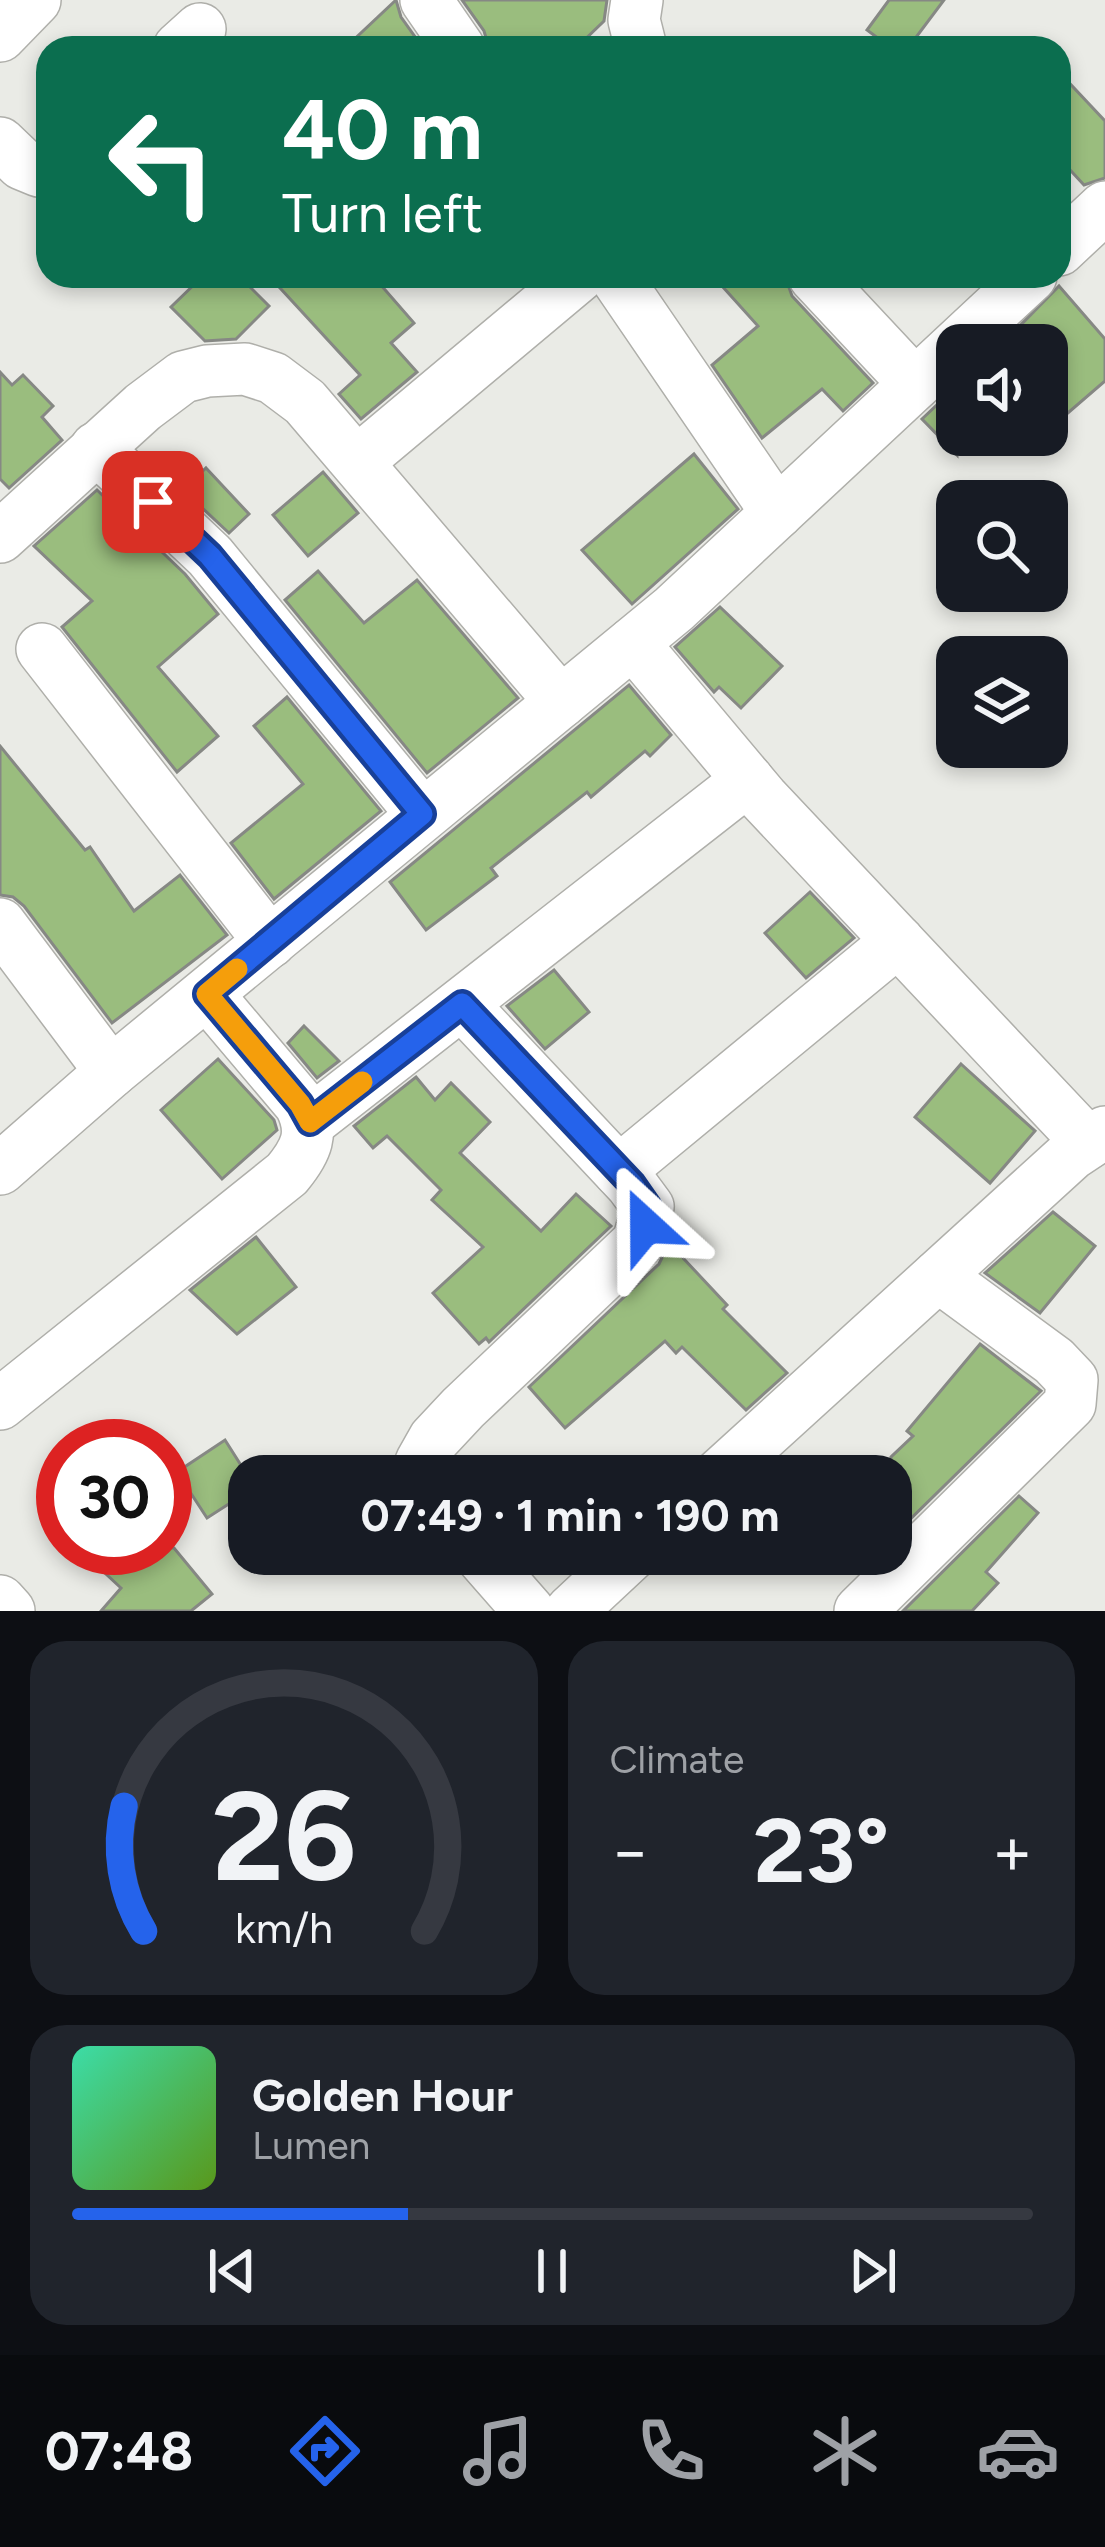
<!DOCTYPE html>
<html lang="en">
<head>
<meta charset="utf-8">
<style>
  body { margin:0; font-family:Figtree,sans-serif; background:#20242c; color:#f1f3f6; height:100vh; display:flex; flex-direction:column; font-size:45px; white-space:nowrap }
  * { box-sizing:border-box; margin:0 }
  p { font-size:39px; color:#9ea1a6 }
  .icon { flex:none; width:66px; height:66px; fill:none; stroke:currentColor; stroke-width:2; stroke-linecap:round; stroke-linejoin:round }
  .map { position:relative; height:1611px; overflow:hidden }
  .sheet { display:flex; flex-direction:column; gap:30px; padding:30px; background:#0d0f14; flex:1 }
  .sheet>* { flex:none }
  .hud { position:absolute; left:36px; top:36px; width:1035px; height:252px; border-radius:36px; box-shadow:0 6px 18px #0003; background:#0b6e4f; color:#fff; overflow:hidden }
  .fabs { position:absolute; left:936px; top:324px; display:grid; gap:24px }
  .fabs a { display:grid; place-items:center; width:132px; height:132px; border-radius:24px; background:#171b24; box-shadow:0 6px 18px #0003; font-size:60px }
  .speed { position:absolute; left:36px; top:1419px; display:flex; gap:24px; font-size:60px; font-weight:700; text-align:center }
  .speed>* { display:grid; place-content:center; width:156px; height:156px; border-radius:50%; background:#171b24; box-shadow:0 6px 18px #0003; line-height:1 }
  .speed .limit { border:18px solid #d22; background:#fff; color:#111 }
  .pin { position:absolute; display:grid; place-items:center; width:102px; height:102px; color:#fff; margin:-51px; border-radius:24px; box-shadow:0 6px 18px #0006 }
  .me { position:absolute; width:132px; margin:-66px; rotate:336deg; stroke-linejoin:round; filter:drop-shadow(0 0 9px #0008) }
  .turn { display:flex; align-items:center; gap:42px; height:252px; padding:0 48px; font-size:54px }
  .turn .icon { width:156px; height:156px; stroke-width:2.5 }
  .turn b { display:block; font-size:84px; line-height:102px }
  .big { font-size:90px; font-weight:700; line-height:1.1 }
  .sheet .card { flex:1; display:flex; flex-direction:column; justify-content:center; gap:18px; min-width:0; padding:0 42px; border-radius:36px; background:#20242c }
  .sheet .dial { align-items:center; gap:0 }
  .dial svg { height:312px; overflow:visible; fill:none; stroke:#363941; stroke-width:7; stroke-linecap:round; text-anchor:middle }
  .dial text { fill:#f1f3f6; stroke:none }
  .song { display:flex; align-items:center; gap:36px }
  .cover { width:144px; height:144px; border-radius:18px; background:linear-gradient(135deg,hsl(160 70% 55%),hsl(90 70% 35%)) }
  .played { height:12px; border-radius:6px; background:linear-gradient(90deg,#2563eb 35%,#363941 35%) }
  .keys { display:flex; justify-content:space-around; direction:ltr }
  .heat { display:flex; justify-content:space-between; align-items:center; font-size:66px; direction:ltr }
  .sheet .tiles { flex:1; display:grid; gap:30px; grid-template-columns:1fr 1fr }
  .card:last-child { grid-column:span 2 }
  .trip { position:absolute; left:228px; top:1455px; width:684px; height:120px; border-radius:36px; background:#171b24; box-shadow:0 6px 18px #0003; font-weight:700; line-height:120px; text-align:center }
  .tab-bar { display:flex; height:192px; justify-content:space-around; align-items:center; background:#090b0e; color:#9ea1a6 }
  .tab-bar .icon { width:84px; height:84px }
  .tab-bar .current { color:#2563eb }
  .tab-bar b { font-size:54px; color:#f1f3f6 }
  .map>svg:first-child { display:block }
  .building { fill:#9abd7e; stroke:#868884; stroke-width:3 }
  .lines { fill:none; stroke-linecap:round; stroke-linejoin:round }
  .minor-casing { stroke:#afafaa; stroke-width:54 }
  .minor { stroke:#fff; stroke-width:51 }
  .route-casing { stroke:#184099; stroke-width:30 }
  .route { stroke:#2563eb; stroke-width:21 }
  .slow { stroke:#f59e0b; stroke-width:21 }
</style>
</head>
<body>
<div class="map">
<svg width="1105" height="1611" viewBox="0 0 1105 1611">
  <rect width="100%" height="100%" fill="#eaebe6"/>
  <g class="building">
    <polygon points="396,0 401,17 423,48 345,48"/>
    <polygon points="462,0 607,0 604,21 576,48 489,48 484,31"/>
    <polygon points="889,0 944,0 908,48 891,48 867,30"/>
    <polygon points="1059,72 1105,121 1105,178 1084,185 1059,158"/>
    <polygon points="203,276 239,276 269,306 236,339 205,341 171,307"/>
    <polygon points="269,276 373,276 414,323 391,343 417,372 361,419 339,394 360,375"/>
    <polygon points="713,276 785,276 792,296 873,383 843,411 822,389 762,438 712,365 758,326"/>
    <polygon points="1059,286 1105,339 1105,381 1047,431 1047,345 1001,345"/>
    <polygon points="0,372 12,385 23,375 53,406 42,417 62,440 9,488 0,479"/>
    <polygon points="957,386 957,455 922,419"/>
    <polygon points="694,454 738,509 632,604 582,550"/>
    <polygon points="206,468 249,514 229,533 183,490"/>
    <polygon points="323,472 358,513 308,556 273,515"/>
    <polygon points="97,490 185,574 218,614 158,667 218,736 177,772 62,627 92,601 34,546"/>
    <polygon points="318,571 364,623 417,580 518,698 427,773 285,600"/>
    <polygon points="720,607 782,666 741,708 719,687 714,692 675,647"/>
    <polygon points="629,685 671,735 650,756 645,751 591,797 587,792 491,868 497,876 426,930 390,882"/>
    <polygon points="287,697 381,811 274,899 231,843 303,784 254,726"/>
    <polygon points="0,746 85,850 90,847 134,911 180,875 227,935 112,1023 24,906 13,897 0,895"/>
    <polygon points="810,892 854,938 806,978 765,933"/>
    <polygon points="554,970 589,1012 545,1049 507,1006"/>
    <polygon points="304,1026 339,1061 317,1078 288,1043"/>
    <polygon points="218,1059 274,1120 277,1130 222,1179 161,1110"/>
    <polygon points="961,1064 1035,1131 990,1183 915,1117"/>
    <polygon points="416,1077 435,1100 451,1083 490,1122 460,1153 541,1231 576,1194 611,1226 489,1342 486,1338 479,1344 433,1293 483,1247 432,1200 441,1190 387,1136 373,1148 354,1126"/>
    <polygon points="1053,1212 1095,1246 1040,1313 985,1273"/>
    <polygon points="256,1237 296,1287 237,1334 190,1290"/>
    <polygon points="669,1243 727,1305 723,1309 787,1373 746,1410 682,1347 676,1353 665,1341 565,1428 529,1387 659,1264"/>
    <polygon points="980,1344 1041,1391 891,1538 891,1457 913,1436 907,1431"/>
    <polygon points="225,1440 249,1478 249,1491 207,1518 177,1472"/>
    <polygon points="1019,1496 1038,1513 986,1572 998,1583 972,1611 903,1611"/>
    <polygon points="78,1548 174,1548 212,1594 191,1611 101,1611 121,1588"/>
  </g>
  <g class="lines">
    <defs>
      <g id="minor">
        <polyline points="426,0 459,48"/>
        <polyline points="637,0 634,20 641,48"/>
        <polyline points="0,36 35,0"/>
        <polyline points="179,48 200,29"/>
        <polyline points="0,143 22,164 39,171 48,165"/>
        <polyline points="1059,250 1105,207"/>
        <polyline points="615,276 777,513"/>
        <polyline points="814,276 915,384"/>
        <polyline points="96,448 210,556 422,814"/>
        <polyline points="357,462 579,276"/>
        <polyline points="0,537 143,407 183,377 207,371 245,369 273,378 305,402 561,702"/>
        <polyline points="633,643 763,798 1088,1143"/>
        <polyline points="42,649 270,942"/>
        <polyline points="0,924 111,1072"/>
        <polyline points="310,1122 748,780"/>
        <polyline points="0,1169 111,1072 674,609 1031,276"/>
        <polyline points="619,1171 898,941"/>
        <path d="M0 1404 287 1174C306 1151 315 1133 300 1104L207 994"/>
        <polyline points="420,1476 421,1462 434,1439 463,1408 638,1242 648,1207 631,1184 462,1004"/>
        <polyline points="718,1476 1072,1154 1105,1132"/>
        <polyline points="479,1554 529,1611"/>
        <polyline points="0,1601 9,1611"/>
        <polyline points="571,1611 632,1554"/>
        <polyline points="860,1611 1070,1404 1072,1380 1054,1361 938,1276"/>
      </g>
    </defs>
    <use href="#minor" class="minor-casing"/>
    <use href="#minor" class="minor"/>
  </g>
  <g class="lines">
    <defs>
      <polyline id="route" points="153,502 210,556 422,814 207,994 300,1104 310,1122 462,1004 632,1184 648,1207 646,1226"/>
    </defs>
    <use href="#route" class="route-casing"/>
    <use href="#route" class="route"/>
    <polyline class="slow" points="237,969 207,994 300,1104 310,1122 362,1082"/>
  </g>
</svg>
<div class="fabs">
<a><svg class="icon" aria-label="sound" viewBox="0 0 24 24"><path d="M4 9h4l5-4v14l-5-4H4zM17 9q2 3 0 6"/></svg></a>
<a><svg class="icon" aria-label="search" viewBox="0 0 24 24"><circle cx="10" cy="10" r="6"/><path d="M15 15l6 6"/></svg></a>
<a><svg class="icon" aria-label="layers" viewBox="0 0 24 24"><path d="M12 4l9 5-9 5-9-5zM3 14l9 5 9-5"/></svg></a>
</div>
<div class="speed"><div class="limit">30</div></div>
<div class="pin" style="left:153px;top:502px;background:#d93025"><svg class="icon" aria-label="arrive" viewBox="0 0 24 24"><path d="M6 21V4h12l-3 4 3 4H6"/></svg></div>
<svg class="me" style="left:646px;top:1226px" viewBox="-20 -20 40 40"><path d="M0-17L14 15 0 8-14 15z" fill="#2563eb" stroke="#fff" stroke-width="4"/></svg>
<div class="trip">07:49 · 1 min · 190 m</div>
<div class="hud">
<div class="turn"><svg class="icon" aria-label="left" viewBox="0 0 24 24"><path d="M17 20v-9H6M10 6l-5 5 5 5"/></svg><div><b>40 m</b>Turn left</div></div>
</div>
</div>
<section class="sheet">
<div class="tiles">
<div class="card dial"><svg viewBox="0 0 100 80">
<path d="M14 69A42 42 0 1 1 86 69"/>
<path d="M14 69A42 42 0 0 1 9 37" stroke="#2563eb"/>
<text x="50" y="56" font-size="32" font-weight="700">26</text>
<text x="50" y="72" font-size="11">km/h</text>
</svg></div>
<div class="card"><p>Climate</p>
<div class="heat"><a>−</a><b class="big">23°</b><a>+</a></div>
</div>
<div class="card">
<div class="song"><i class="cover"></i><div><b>Golden Hour</b><p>Lumen</p></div></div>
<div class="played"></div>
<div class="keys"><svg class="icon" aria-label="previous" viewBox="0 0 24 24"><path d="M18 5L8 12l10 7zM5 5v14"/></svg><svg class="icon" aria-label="pause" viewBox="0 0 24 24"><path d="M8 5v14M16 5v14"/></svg><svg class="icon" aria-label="next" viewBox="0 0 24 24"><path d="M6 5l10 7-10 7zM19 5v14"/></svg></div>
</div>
</div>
</section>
<nav class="tab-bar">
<b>07:48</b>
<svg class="icon current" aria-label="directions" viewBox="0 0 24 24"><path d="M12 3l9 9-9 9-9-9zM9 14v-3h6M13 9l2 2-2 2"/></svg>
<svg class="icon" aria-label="music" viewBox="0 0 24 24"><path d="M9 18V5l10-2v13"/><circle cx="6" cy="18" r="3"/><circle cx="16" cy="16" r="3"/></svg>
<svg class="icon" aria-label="phone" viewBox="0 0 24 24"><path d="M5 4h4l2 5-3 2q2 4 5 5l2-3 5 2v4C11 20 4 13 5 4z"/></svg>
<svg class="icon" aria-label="climate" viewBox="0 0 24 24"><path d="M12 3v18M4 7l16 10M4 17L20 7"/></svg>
<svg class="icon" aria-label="car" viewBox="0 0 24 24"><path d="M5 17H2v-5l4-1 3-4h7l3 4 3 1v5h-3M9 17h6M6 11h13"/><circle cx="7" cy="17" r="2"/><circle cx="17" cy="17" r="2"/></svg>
</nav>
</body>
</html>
